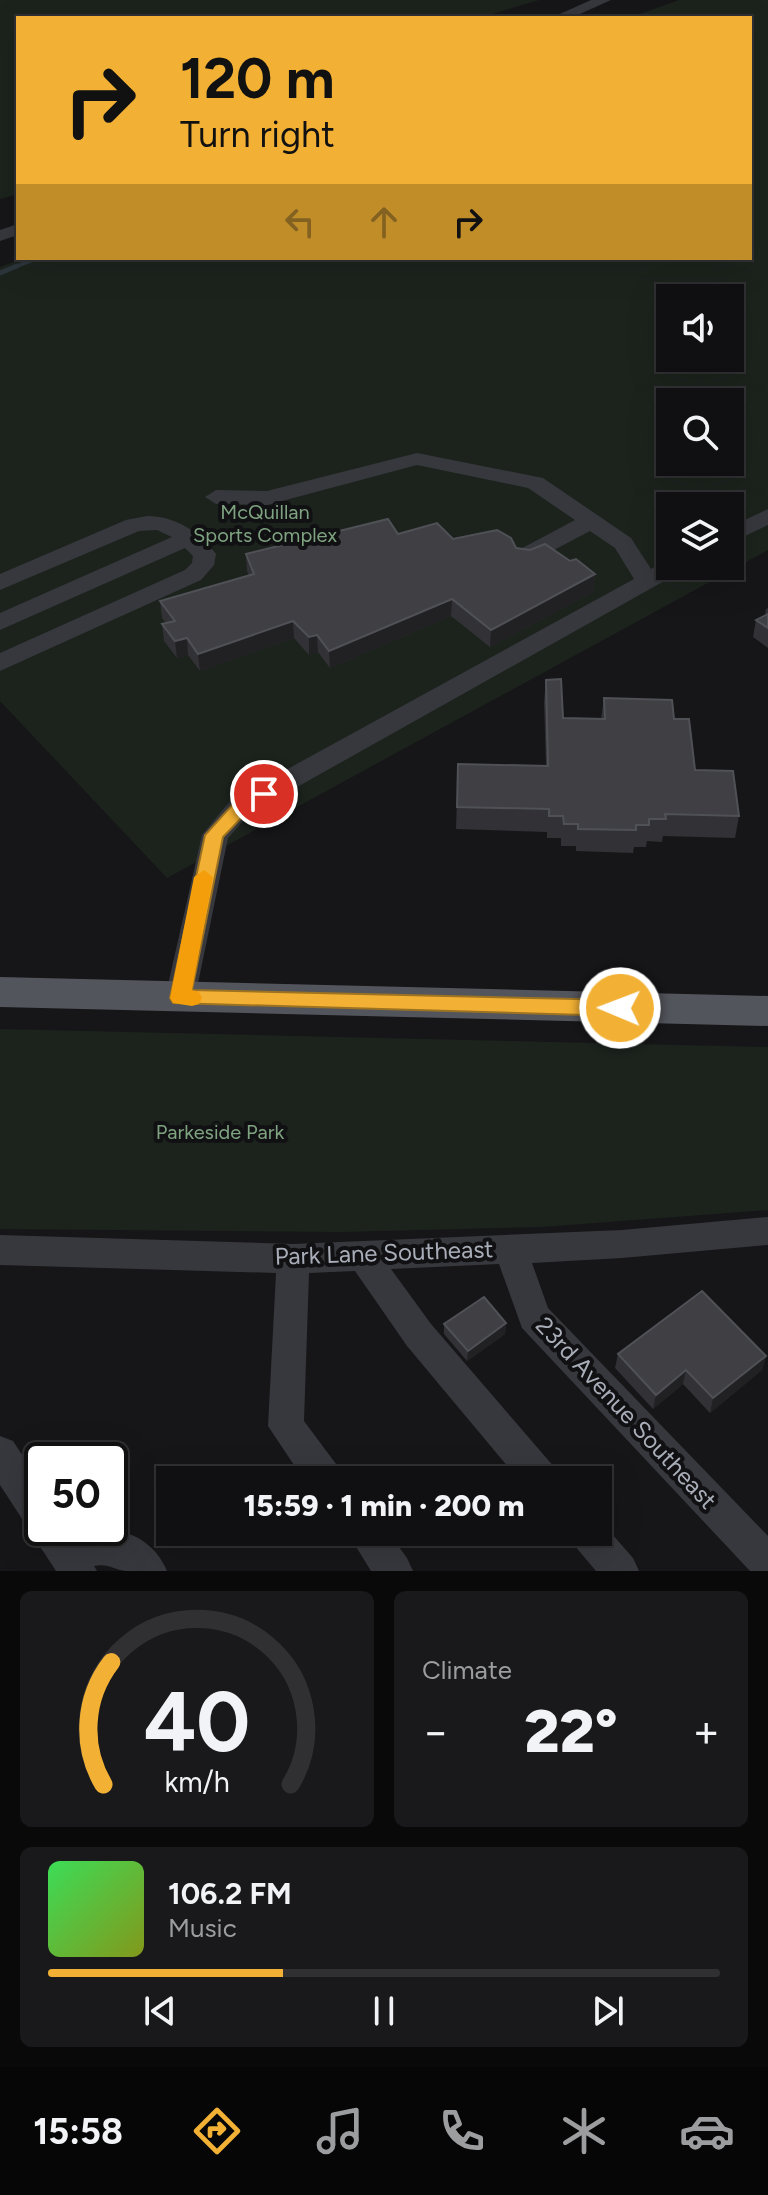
<!DOCTYPE html>
<html lang="en">
<head>
<meta charset="utf-8">
<style>
  body { margin:0; font-family:Figtree,sans-serif; background:#19191b; color:#f1f3f6; height:100vh; display:flex; flex-direction:column; font-size:30px; white-space:nowrap }
  * { box-sizing:border-box; margin:0 }
  p { font-size:26px; color:#9c9d9f }
  .icon { flex:none; width:44px; height:44px; fill:none; stroke:currentColor; stroke-width:2; stroke-linecap:round; stroke-linejoin:round }
  .map { position:relative; height:1571px; overflow:hidden }
  .side { display:flex; flex-direction:column; gap:20px; padding:20px; background:#09090a; flex:1 }
  .side>* { flex:none }
  .hud { position:absolute; left:16px; top:16px; width:736px; height:244px; border-radius:0px; box-shadow:0 8px 32px #0002,0 0 0 2px #303032; background:#f2b134; color:#111; overflow:hidden }
  .tools { position:absolute; left:656px; top:284px; display:grid; gap:16px }
  .tools a { display:grid; place-items:center; width:88px; height:88px; border-radius:0px; background:#101012; box-shadow:0 8px 32px #0002,0 0 0 2px #303032; font-size:40px }
  .speed { position:absolute; left:24px; top:1442px; display:flex; gap:16px; font-size:40px; font-weight:700; text-align:center }
  .speed>* { display:grid; place-content:center; width:104px; height:104px; border-radius:50%; background:#101012; box-shadow:0 8px 32px #0002,0 0 0 2px #303032; line-height:1 }
  .speed .limit { border:4px solid #111; border-radius:12px; background:#fff; color:#111 }
  .pin { position:absolute; display:grid; place-items:center; width:68px; height:68px; color:#fff; margin:-34px; border:4px solid #fff; border-radius:50%; box-shadow:0 2px 8px #0007 }
  .me { position:absolute; width:88px; margin:-44px; rotate:271deg; stroke-linejoin:round; filter:drop-shadow(0 0 6px #0008) }
  .turn { display:flex; align-items:center; gap:28px; height:168px; padding:0 32px; font-size:36px }
  .turn .icon { width:104px; height:104px; stroke-width:2.5 }
  .turn b { display:block; font-size:56px; line-height:68px }
  .lanes { display:flex; align-items:center; height:76px; padding:0 32px; background:#0003; justify-content:center; gap:40px; direction:ltr }
  .lanes .off { opacity:.35 }
  .big { font-size:60px; font-weight:800; line-height:1.1 }
  .side .card { flex:1; display:flex; flex-direction:column; justify-content:center; gap:12px; min-width:0; padding:0 28px; border-radius:12px; background:#19191b }
  .side .dial { align-items:center; gap:0 }
  .dial svg { height:208px; overflow:visible; fill:none; stroke:#303032; stroke-width:7; stroke-linecap:round; text-anchor:middle }
  .dial text { fill:#f1f3f6; stroke:none }
  .song { display:flex; align-items:center; gap:24px }
  .cover { width:96px; height:96px; border-radius:12px; background:linear-gradient(135deg,hsl(130 70% 55%),hsl(70 70% 35%)) }
  .played { height:8px; border-radius:4px; background:linear-gradient(90deg,#f2b134 35%,#303032 35%) }
  .keys { display:flex; justify-content:space-around; direction:ltr }
  .heat { display:flex; justify-content:space-between; align-items:center; font-size:44px; direction:ltr }
  .side .tiles { flex:1; display:grid; gap:20px; grid-template-columns:1fr 1fr }
  .card:last-child { grid-column:span 2 }
  .trip { position:absolute; left:156px; top:1466px; width:456px; height:80px; border-radius:0px; background:#101012; box-shadow:0 8px 32px #0002,0 0 0 2px #303032; font-weight:800; line-height:80px; text-align:center }
  .tabs { display:flex; height:128px; justify-content:space-around; align-items:center; background:#060607; color:#9c9d9f }
  .tabs .icon { width:56px; height:56px }
  .tabs .active { color:#f2b134 }
  .tabs b { font-size:36px; color:#f1f3f6 }
  .map>svg:first-child { display:block }
  .green { fill:#1c231d; fill-rule:evenodd }
  .lines { fill:none; stroke-linecap:round; stroke-linejoin:round }
  .stream-far1 { stroke:#2c353c; stroke-width:4 }
  .stream { stroke:#2c353c; stroke-width:5 }
  .minor { fill:#37383d; fill-rule:evenodd }
  .major { fill:#53555c; fill-rule:evenodd }
  .wall { fill:#323236 }
  .shaded-wall { fill:#212124 }
  .building { fill:#3f3f44; stroke:#4f5156; stroke-width:2 }
  .route { fill:#f2b134; stroke:#9d7322; stroke-width:2 }
  .slow { fill:#f59e0b }
  .labels { text-anchor:middle; stroke-width:8; stroke-linejoin:round; paint-order:stroke }
  .park-label { font-size:20px; fill:#7fa381; stroke:#111113 }
  .near-street-label { font-size:24px; fill:#a8adb8; stroke:#111113 }
</style>
</head>
<body>
<div class="map">
<svg width="768" height="1571" viewBox="0 0 768 1571">
  <rect width="100%" height="100%" fill="#161618"/>
  <g class="green">
    <polygon points="0,0 539,0 479,18 18,18 18,194 0,199"/>
    <path d="M679 0H768V550L167 878 0 701V267L24 258H750V18H629ZM670 298H730V358H670ZM670 402H730V462H670ZM670 506H730V566H670Z"/>
    <polygon points="0,1029 768,1047 768,1210 542,1227 341,1232 0,1229"/>
  </g>
  <g class="lines">
    <polyline class="stream-far1" points="12,268 38,258"/>
    <polyline class="stream" points="0,273 17,266"/>
    <g class="minor">
      <polygon points="591,0 611,0 571,18 551,18"/>
      <polygon points="18,224 18,235 0,241 0,230"/>
      <polygon points="417,453 543,478 631,538 651,569 670,560 670,566 685,566 682,571 249,814 228,838 195,998 190,1006 180,1009 170,1006 165,998 202,835 231,800 634,579 615,548 590,531 531,562 515,562 512,557 515,552 575,520 528,488 417,465 267,505 216,504 205,497 216,490 267,491"/>
      <polygon points="768,509 768,525 730,543 730,527"/>
      <path d="M147 516C175 516 200 532 216 554L214 565 201 580 0 671V653L185 570 192 563 193 556 185 548 0 630V613L172 537 157 530 139 531 0 590V574L126 520Z"/>
      <polygon points="768,1217 768,1245 622,1258 532,1263 548,1308 768,1536 768,1571 750,1571 522,1328 499,1264 391,1269 431,1324 555,1468 560,1480 519,1480 407,1346 355,1271 309,1273 304,1421 339,1468 344,1480 304,1480 268,1426 276,1273 0,1265 0,1235 293,1244 622,1230"/>
      <path d="M0 1436 13 1441 42 1485V1528H71L76 1535C111 1521 152 1534 167 1571 153 1571 140 1571 126 1571 114 1570 108 1563 94 1566L97 1571H56L0 1485Z"/>
      <polygon points="598,1518 633,1558 639,1571 596,1571 574,1545 569,1532 598,1532"/>
      <polygon points="347,1532 388,1532 407,1558 413,1571 371,1571"/>
    </g>
    <polygon class="major" points="0,977 768,996 768,1026 0,1007"/>
  </g>
  <g class="wall">
    <polygon points="398,534 453,539 516,548 570,561 595,574 593,592 490,647 451,616 330,668 318,652 309,655 294,638 200,671 188,655 177,658 164,641 162,624 166,623 162,618 160,601 249,576 247,571 246,554"/>
    <polygon points="768,608 768,648 753,637 756,620 765,615 766,609"/>
    <polygon points="546,680 563,718 601,719 604,698 674,719 695,770 739,816 735,838 663,836 662,842 647,841 646,847 634,847 633,853 576,851 576,846 561,846 561,838 547,838 547,832 456,829 458,764 546,766 544,702"/>
    <polygon points="506,1323 505,1334 467,1361 444,1334 444,1324"/>
    <polygon points="618,1354 766,1356 762,1370 710,1413 683,1384 653,1409 615,1368"/>
  </g>
  <g class="shaded-wall">
    <polygon points="595,574 593,592 490,647 491,630"/>
    <polygon points="452,599 451,616 330,668 329,651"/>
    <polygon points="293,621 294,638 200,671 198,654"/>
    <polygon points="317,635 318,652 309,655 309,637"/>
    <polygon points="187,638 188,655 177,658 175,641"/>
    <polygon points="506,1323 505,1334 467,1361 468,1351"/>
    <polygon points="766,1356 762,1370 710,1413 713,1398"/>
    <polygon points="686,1370 683,1384 653,1409 656,1395"/>
  </g>
  <g class="building">
    <polygon points="388,519 398,534 437,523 453,539 497,530 511,538 516,548 530,550 545,544 570,561 576,559 595,574 491,630 452,599 329,651 317,635 309,637 293,621 198,654 187,638 175,641 162,624 175,621 160,601 254,574 246,554"/>
    <polygon points="768,614 768,628 756,620"/>
    <polygon points="561,679 563,718 605,719 604,698 672,700 674,719 689,719 695,770 733,771 739,816 665,814 666,819 649,819 649,825 636,825 636,830 578,829 578,824 564,824 563,816 549,816 549,809 457,807 458,764 548,766 546,680"/>
    <polygon points="702,1291 766,1356 713,1398 686,1370 656,1395 618,1354"/>
    <polygon points="484,1297 506,1323 468,1351 444,1324"/>
  </g>
  <polygon class="route" points="264,787 270,789 273,794 247,812 223,837 192,990 620,1000 627,1002 630,1008 627,1014 620,1016 173,1003 170,998 205,835 234,803"/>
  <polygon class="slow" points="204,870 213,877 192,990 199,992 202,998 199,1004 192,1006 173,1003 170,998 194,877"/>
  <g class="labels">
    <g class="park-label">
      <text x="265" y="519">McQuillan<tspan x="265" dy="23">Sports Complex</tspan></text>
      <text x="220" y="1139">Parkeside Park</text>
    </g>
    <g class="near-street-label">
      <text transform="translate(384 1253) rotate(-2)" y="8">Park Lane Southeast</text>
      <text transform="translate(626 1413) rotate(47)" y="8">23rd Avenue Southeast</text>
    </g>
  </g>
</svg>
<div class="tools">
<a><svg class="icon" aria-label="sound" viewBox="0 0 24 24"><path d="M4 9h4l5-4v14l-5-4H4zM17 9q2 3 0 6"/></svg></a>
<a><svg class="icon" aria-label="search" viewBox="0 0 24 24"><circle cx="10" cy="10" r="6"/><path d="M15 15l6 6"/></svg></a>
<a><svg class="icon" aria-label="layers" viewBox="0 0 24 24"><path d="M12 4l9 5-9 5-9-5zM3 14l9 5 9-5"/></svg></a>
</div>
<div class="speed"><div class="limit">50</div></div>
<div class="pin" style="left:264px;top:794px;background:#d93025"><svg class="icon" aria-label="arrive" viewBox="0 0 24 24"><path d="M6 21V4h12l-3 4 3 4H6"/></svg></div>
<svg class="me" style="left:620px;top:1008px" viewBox="-20 -20 40 40"><circle r="17" fill="#f2b134" stroke="#fff" stroke-width="3"/><path d="M0-11L8 9 0 5-8 9z" fill="#fff"/></svg>
<div class="trip">15:59 · 1 min · 200 m</div>
<div class="hud">
<div class="turn"><svg class="icon" aria-label="right" viewBox="0 0 24 24"><path d="M7 20v-9h11M14 6l5 5-5 5"/></svg><div><b>120 m</b>Turn right</div></div>
<div class="lanes"><svg class="icon off" aria-label="left" viewBox="0 0 24 24"><path d="M17 20v-9H6M10 6l-5 5 5 5"/></svg><svg class="icon off" aria-label="ahead" viewBox="0 0 24 24"><path d="M12 20V5M6 11l6-6 6 6"/></svg><svg class="icon" aria-label="right" viewBox="0 0 24 24"><path d="M7 20v-9h11M14 6l5 5-5 5"/></svg></div>
</div>
</div>
<section class="side">
<div class="tiles">
<div class="card dial"><svg viewBox="0 0 100 80">
<path d="M14 69A42 42 0 1 1 86 69"/>
<path d="M14 69A42 42 0 0 1 17 22" stroke="#f2b134"/>
<text x="50" y="56" font-size="32" font-weight="700">40</text>
<text x="50" y="72" font-size="11">km/h</text>
</svg></div>
<div class="card"><p>Climate</p>
<div class="heat"><a>−</a><b class="big">22°</b><a>+</a></div>
</div>
<div class="card">
<div class="song"><i class="cover"></i><div><b>106.2 FM</b><p>Music</p></div></div>
<div class="played"></div>
<div class="keys"><svg class="icon" aria-label="previous" viewBox="0 0 24 24"><path d="M18 5L8 12l10 7zM5 5v14"/></svg><svg class="icon" aria-label="pause" viewBox="0 0 24 24"><path d="M8 5v14M16 5v14"/></svg><svg class="icon" aria-label="next" viewBox="0 0 24 24"><path d="M6 5l10 7-10 7zM19 5v14"/></svg></div>
</div>
</div>
</section>
<nav class="tabs">
<b>15:58</b>
<svg class="icon active" aria-label="directions" viewBox="0 0 24 24"><path d="M12 3l9 9-9 9-9-9zM9 14v-3h6M13 9l2 2-2 2"/></svg>
<svg class="icon" aria-label="music" viewBox="0 0 24 24"><path d="M9 18V5l10-2v13"/><circle cx="6" cy="18" r="3"/><circle cx="16" cy="16" r="3"/></svg>
<svg class="icon" aria-label="phone" viewBox="0 0 24 24"><path d="M5 4h4l2 5-3 2q2 4 5 5l2-3 5 2v4C11 20 4 13 5 4z"/></svg>
<svg class="icon" aria-label="climate" viewBox="0 0 24 24"><path d="M12 3v18M4 7l16 10M4 17L20 7"/></svg>
<svg class="icon" aria-label="car" viewBox="0 0 24 24"><path d="M5 17H2v-5l4-1 3-4h7l3 4 3 1v5h-3M9 17h6M6 11h13"/><circle cx="7" cy="17" r="2"/><circle cx="17" cy="17" r="2"/></svg>
</nav>
</body>
</html>
